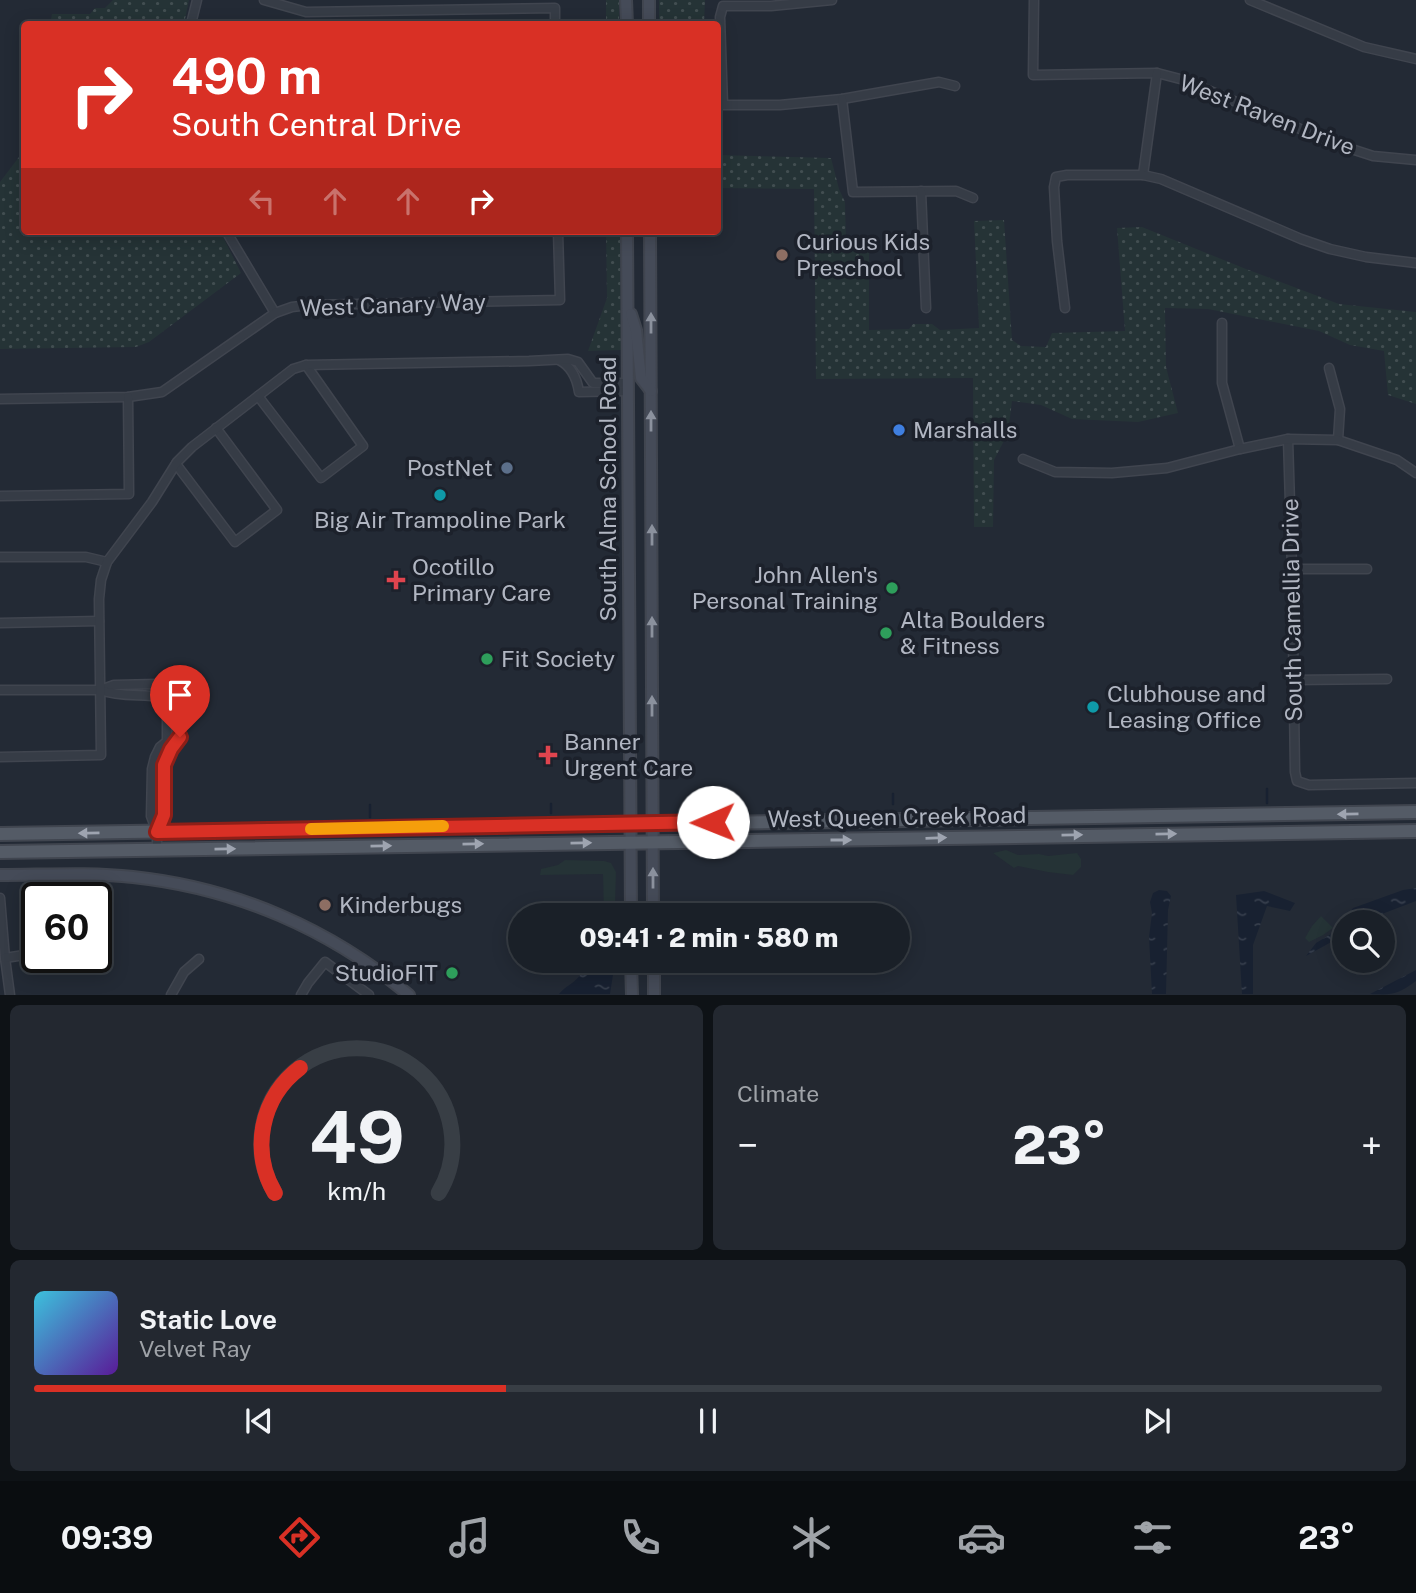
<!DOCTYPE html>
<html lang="en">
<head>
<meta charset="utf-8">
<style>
  body { margin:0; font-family:"Public Sans",sans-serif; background:#232830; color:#f1f3f6; height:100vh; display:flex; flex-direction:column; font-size:26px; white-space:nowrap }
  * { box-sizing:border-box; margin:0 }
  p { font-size:23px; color:#9fa3a8 }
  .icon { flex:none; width:38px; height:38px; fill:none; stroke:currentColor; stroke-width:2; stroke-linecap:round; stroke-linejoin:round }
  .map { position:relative; height:995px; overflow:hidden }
  .side { display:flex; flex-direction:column; gap:10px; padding:10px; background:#0e1216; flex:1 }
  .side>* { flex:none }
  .guide { position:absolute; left:21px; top:21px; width:700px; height:214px; border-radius:7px; box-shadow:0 4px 18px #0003,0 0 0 2px #383e45; background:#d93025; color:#fff; overflow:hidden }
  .buttons { position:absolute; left:1332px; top:910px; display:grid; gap:14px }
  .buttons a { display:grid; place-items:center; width:63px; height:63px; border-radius:50%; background:#1a2028; box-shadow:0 4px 18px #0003,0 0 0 2px #383e45; font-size:35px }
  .speed { position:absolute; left:21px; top:882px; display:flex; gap:14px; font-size:35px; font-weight:700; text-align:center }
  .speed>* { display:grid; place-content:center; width:91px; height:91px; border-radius:50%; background:#1a2028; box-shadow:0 4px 18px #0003,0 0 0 2px #383e45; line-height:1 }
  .speed .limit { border:4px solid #111; border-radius:10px; background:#fff; color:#111 }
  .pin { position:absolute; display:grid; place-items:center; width:60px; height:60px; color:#fff; margin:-72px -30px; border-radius:50% 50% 50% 0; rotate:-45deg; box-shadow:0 0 7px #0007 }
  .pin .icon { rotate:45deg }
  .me { position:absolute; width:77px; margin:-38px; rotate:269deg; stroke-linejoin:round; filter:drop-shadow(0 0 5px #0008) }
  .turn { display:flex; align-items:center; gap:24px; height:147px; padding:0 35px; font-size:32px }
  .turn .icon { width:91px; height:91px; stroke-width:2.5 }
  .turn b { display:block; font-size:49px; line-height:60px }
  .lanes { display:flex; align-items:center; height:66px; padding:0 35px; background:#0003; justify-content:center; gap:35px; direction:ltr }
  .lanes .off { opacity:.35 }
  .big { font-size:52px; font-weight:800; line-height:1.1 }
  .side .widget { flex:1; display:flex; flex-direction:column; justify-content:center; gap:10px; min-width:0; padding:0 24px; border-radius:10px; background:#232830 }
  .side .dial { align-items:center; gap:0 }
  .dial svg { height:182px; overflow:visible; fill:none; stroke:#383e45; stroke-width:7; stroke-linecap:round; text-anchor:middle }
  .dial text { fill:#f1f3f6; stroke:none }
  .song { display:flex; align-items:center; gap:21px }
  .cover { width:84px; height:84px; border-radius:10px; background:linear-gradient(135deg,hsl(190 70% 55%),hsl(270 70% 35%)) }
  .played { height:7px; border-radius:4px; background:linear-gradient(90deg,#d93025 35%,#383e45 35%) }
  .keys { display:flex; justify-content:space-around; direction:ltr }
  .heat { display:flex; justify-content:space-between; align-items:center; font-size:38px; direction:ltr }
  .side .tiles { flex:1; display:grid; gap:10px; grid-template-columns:1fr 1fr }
  .widget:last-child { grid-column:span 2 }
  .trip { position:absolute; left:508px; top:903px; width:402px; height:70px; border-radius:35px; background:#1a2028; box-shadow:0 4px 18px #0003,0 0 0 2px #383e45; font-weight:800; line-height:70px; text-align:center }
  .tab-bar { display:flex; height:112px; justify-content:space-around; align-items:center; background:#0a0d10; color:#9fa3a8 }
  .tab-bar .icon { width:49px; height:49px }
  .tab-bar .on { color:#d93025 }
  .tab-bar b { font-size:32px; color:#f1f3f6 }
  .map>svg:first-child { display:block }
  .grass { fill:#253336 }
  .park { fill:url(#park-dots) }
  .water { fill:url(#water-ripples) }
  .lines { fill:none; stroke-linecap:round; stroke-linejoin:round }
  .stream { stroke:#182131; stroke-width:2.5 }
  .street-casing { stroke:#40454f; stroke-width:11 }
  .secondary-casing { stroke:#40454f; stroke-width:14 }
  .primary-casing { stroke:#40454f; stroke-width:16 }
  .street { stroke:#363c46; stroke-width:8 }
  .secondary { stroke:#454b58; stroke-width:10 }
  .primary { stroke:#545b66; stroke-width:12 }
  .oneway { fill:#8b919d }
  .oneway2 { fill:#9ea4b0 }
  .route-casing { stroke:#8d1f18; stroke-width:18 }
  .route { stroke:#d93025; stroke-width:12 }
  .slow { stroke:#f59e0b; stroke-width:12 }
  .education-dot { fill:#8d6e63; stroke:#1c212b; stroke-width:2.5 }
  .shop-dot { fill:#3f7fe0; stroke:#1c212b; stroke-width:2.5 }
  .service-dot { fill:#5c6f8a; stroke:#1c212b; stroke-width:2.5 }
  .culture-dot { fill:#0f9aa8; stroke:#1c212b; stroke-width:2.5 }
  .health-dot { fill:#e0444e; stroke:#1c212b; stroke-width:2.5 }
  .leisure-dot { fill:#2e9e5b; stroke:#1c212b; stroke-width:2.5 }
  .labels { text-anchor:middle; stroke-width:7; stroke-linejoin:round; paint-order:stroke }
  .street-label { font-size:23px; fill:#b1b6c2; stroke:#1c212b }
  .poi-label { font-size:23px; fill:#b1b6c2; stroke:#1c212b; text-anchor:start }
</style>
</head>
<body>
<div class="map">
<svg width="1416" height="995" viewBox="0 0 1416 995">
  <defs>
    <pattern id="park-dots" width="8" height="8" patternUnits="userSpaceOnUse" patternTransform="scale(1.75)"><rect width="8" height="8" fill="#253336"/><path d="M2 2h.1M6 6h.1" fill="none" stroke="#424e51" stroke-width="1.8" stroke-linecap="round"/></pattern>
    <pattern id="water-ripples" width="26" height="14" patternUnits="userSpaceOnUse" patternTransform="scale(1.75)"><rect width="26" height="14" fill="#182131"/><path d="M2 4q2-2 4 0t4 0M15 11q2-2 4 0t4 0" fill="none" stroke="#373f4d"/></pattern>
  </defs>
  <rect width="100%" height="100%" fill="#232a35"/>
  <g class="grass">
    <polygon points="1006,850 1018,855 1039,854 1048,856 1077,853 1081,859 1081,867 1073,875 1048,872 1018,866 1014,868 993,853"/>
    <polygon points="565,860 604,861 611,863 616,872 615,905 605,915 604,915 603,874 540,875 541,869 558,865"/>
    <polygon points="1321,916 1333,928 1323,935 1309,942 1305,938 1312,926"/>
  </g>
  <g class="park">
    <polygon points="113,0 189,0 184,24 50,24 52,14 90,14 95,8 105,8"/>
    <rect x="606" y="0" width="13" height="24"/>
    <polygon points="659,0 705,0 704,24 659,24"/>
    <polygon points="24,137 24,231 220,231 241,273 149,342 136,347 0,349 0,182 19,157"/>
    <polygon points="718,155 831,158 839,189 845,202 846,242 869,241 869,330 909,329 913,324 932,324 940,330 979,328 974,221 1004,220 1012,340 1021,346 1046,347 1052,333 1125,331 1117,228 1142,227 1246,269 1339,304 1416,312 1416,404 1388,395 1384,351 1350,345 1319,331 1208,309 1165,308 1166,367 1178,413 1138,422 1072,419 1041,405 1012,401 1008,433 994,460 993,527 974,527 973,378 816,379 814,189 718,188"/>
    <polygon points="606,231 620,231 621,350 588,351 607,298"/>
  </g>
  <g class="water">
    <polygon points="1416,888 1416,901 1382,914 1367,922 1344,922 1344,935 1306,956 1316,943 1336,931 1353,908 1403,890"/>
    <polygon points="1159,890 1167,891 1171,896 1168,910 1166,994 1152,994 1149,937 1152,913 1150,902 1153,893"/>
    <polygon points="1264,891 1295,903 1290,911 1267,906 1253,945 1253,994 1242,994 1236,895"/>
    <path d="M582 961H612L613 975 610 994H559C565 986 575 983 581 974L580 966Z"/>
    <path d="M1416 970V981C1397 995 1393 995 1370 994Z"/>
  </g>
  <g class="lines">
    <g class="stream">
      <polyline points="1267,789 1267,803"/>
      <polyline points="551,804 551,813"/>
      <polyline points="893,804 893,794"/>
      <polyline points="370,817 370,805"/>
    </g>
    <defs>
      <g id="street">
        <polyline points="264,0 306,12 555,8 555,24"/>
        <polyline points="832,0 771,6 723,6 720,17 723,105 780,105 842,99 939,82 955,86"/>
        <polyline points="1034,0 1033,75 1157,73 1184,80 1336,144 1373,156 1416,160"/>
        <polyline points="1250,0 1364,47 1416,59"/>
        <polyline points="191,24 197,0"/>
        <polyline points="842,99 853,192 956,191 973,198"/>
        <polyline points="1143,175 1157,73"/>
        <polyline points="921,191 926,308"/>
        <polyline points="226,231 275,313"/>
        <polyline points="1065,308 1057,241 1054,187 1056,177 1067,175 1143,175 1161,179 1301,239 1330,249 1366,257 1416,263"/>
        <polyline points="1222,323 1222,383 1240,449"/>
        <path d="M559 360C571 366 577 379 579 392L628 391"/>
        <polyline points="1329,368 1340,409 1338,440"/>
        <polyline points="258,396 321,478 363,446 306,365"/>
        <polyline points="0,399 128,397 162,392 275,313 292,307 309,305 560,300 558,231"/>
        <polyline points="1288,439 1292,569 1295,772 1297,781 1309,785 1416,783"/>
        <polyline points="1023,459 1055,472 1112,473 1167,468 1240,449 1288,439 1338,440 1397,460 1416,473"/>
        <polyline points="176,464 235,542 277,510 216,428"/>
        <polyline points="0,496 129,494 128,397"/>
        <polyline points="0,557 86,557 107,562"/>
        <polyline points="1292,569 1367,569"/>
        <polyline points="0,623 99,621"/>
        <polyline points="1293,680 1387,679"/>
        <polyline points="0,690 100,690 114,685 158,684 166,686 172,693 176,702 177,730 180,737"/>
        <path d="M100 690C120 697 140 694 161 697L167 703V741"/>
        <polyline points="0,757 101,755 99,599 101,580 107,562 152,502 177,462 192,447 293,369 306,365 529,361 568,359 578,362 593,383 628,383"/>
        <polyline points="157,832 164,815 164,765 171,749 180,737"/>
        <polyline points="157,850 157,832 151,816 152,769 155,757 160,747 170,739 180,737"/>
        <polyline points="0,898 5,958 10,995"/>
        <polyline points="5,958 37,953"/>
        <polyline points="171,995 184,972 199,959"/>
        <polyline points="301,995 308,983 325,962 369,995"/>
      </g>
      <g id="secondary">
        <polyline points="626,0 627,24"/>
        <polyline points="649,0 649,24"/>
        <polyline points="627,231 631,915"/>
        <polyline points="650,231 653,915"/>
        <polyline points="631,314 636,330 641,378 651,391"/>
        <path d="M0 875C44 875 89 872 133 877 236 888 330 929 409 995"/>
        <polyline points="631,961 632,995"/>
        <polyline points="654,961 654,995"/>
      </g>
      <g id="primary">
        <polyline points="0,834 1416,812"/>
        <polyline points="0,852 1416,831"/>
      </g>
    </defs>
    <use href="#street" class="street-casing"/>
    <use href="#secondary" class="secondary-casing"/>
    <use href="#primary" class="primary-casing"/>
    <use href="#street" class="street"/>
    <use href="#secondary" class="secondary"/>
    <use href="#primary" class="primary"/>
  </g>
  <defs><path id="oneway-solid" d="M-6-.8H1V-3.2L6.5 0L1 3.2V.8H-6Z" transform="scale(1.75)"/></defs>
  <g class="oneway">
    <use href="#oneway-solid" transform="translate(651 323) rotate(-90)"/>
    <use href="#oneway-solid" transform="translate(651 421) rotate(-90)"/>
    <use href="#oneway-solid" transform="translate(652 535) rotate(-90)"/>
    <use href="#oneway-solid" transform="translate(652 627) rotate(-90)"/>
    <use href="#oneway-solid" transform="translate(652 706) rotate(-90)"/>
    <use href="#oneway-solid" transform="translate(653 878) rotate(-90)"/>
  </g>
  <g class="oneway2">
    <use href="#oneway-solid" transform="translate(1348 814) rotate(179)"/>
    <use href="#oneway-solid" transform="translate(89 833) rotate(179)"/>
    <use href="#oneway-solid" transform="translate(1166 834) rotate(-1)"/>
    <use href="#oneway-solid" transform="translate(1072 835) rotate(-1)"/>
    <use href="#oneway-solid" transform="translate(936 838) rotate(-2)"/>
    <use href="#oneway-solid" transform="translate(841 840)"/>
    <use href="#oneway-solid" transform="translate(581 843) rotate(-1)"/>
    <use href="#oneway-solid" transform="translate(473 844) rotate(-1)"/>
    <use href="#oneway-solid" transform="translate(381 846) rotate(-1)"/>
    <use href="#oneway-solid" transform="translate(225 849) rotate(-1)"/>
  </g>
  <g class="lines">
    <defs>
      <polyline id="route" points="180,737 171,749 164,765 164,815 157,832 713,822"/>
    </defs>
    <use href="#route" class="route-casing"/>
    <use href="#route" class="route"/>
    <polyline class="slow" points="311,829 443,826"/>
  </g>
  <g class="education-dot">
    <circle cx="782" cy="255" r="7"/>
    <circle cx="325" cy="905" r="7"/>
  </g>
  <circle class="shop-dot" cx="899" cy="430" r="7"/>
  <circle class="service-dot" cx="507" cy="468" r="7"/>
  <g class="culture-dot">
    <circle cx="440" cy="495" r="7"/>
    <circle cx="1093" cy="707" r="7"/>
  </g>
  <g class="health-dot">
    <path d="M392.5 569.5h7v7h7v7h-7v7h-7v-7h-7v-7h7z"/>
    <path d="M544.5 744.5h7v7h7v7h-7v7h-7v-7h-7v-7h7z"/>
  </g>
  <g class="leisure-dot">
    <circle cx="892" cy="588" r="7"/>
    <circle cx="886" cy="633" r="7"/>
    <circle cx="487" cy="659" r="7"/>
    <circle cx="452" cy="973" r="7"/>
  </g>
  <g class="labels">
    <g class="street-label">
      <text transform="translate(1267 115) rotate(21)" y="8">West Raven Drive</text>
      <text transform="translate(393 305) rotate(-2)" y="8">West Canary Way</text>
      <text transform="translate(608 489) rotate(-90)" y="8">South Alma School Road</text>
      <text transform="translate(1292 610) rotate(-91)" y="8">South Camellia Drive</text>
      <text transform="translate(897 817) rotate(-1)" y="8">West Queen Creek Road</text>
    </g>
    <g class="poi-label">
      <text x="796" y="250">Curious Kids<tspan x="796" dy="26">Preschool</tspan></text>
      <text x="913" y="438">Marshalls</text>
      <text x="493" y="476" text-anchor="end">PostNet</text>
      <text x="440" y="528" text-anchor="middle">Big Air Trampoline Park</text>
      <text x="412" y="575">Ocotillo<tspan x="412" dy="26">Primary Care</tspan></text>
      <text x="878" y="583" text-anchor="end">John Allen's<tspan x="878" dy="26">Personal Training</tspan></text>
      <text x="900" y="628">Alta Boulders<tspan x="900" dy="26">&amp; Fitness</tspan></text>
      <text x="501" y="667">Fit Society</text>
      <text x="1107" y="702">Clubhouse and<tspan x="1107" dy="26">Leasing Office</tspan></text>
      <text x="564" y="750">Banner<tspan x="564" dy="26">Urgent Care</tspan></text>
      <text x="339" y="913">Kinderbugs</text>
      <text x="438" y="981" text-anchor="end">StudioFIT</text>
    </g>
  </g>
</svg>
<div class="buttons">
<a><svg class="icon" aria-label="search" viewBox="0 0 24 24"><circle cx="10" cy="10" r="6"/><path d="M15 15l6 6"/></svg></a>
</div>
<div class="speed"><div class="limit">60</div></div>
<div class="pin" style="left:180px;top:737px;background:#d93025"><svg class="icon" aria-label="arrive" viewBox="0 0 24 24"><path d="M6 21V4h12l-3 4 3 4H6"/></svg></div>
<svg class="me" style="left:713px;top:822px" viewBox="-20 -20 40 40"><circle r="19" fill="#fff"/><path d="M0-13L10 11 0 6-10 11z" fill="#d93025"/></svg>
<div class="trip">09:41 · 2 min · 580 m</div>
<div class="guide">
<div class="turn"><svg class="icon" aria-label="right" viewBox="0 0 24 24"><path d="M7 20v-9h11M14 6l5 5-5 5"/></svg><div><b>490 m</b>South Central Drive</div></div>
<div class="lanes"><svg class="icon off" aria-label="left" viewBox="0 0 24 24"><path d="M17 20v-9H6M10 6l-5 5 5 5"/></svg><svg class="icon off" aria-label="ahead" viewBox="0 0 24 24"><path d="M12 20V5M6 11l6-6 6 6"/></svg><svg class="icon off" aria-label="ahead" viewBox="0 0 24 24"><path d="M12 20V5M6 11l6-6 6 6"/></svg><svg class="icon" aria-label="right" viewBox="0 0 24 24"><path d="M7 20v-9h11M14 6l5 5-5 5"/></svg></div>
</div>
</div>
<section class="side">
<div class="tiles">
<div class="widget dial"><svg viewBox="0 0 100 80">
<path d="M14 69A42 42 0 1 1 86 69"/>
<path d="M14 69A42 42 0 0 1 25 14" stroke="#d93025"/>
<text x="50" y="56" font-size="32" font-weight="700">49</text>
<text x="50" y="72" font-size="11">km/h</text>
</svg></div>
<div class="widget"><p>Climate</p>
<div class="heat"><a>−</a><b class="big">23°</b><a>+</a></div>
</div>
<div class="widget">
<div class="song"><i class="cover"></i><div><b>Static Love</b><p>Velvet Ray</p></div></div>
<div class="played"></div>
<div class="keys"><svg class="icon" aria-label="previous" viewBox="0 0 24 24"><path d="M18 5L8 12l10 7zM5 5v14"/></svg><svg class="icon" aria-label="pause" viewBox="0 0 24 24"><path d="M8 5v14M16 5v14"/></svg><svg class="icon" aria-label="next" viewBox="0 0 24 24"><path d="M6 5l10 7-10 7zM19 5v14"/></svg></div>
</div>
</div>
</section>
<nav class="tab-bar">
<b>09:39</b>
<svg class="icon on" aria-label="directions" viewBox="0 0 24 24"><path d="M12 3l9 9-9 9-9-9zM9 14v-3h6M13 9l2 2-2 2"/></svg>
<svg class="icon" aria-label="music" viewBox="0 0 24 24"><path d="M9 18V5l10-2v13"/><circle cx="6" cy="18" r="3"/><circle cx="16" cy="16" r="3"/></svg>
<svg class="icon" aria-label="phone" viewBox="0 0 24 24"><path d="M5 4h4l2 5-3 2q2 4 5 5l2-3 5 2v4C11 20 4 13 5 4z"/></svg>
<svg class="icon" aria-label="climate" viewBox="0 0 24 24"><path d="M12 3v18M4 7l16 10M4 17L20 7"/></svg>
<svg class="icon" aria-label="car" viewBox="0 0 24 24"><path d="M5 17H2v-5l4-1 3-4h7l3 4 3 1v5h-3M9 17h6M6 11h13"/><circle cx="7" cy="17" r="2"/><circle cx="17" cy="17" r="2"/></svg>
<svg class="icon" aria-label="filters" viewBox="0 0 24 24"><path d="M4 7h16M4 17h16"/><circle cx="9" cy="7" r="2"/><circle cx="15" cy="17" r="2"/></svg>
<b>23°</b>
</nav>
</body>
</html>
